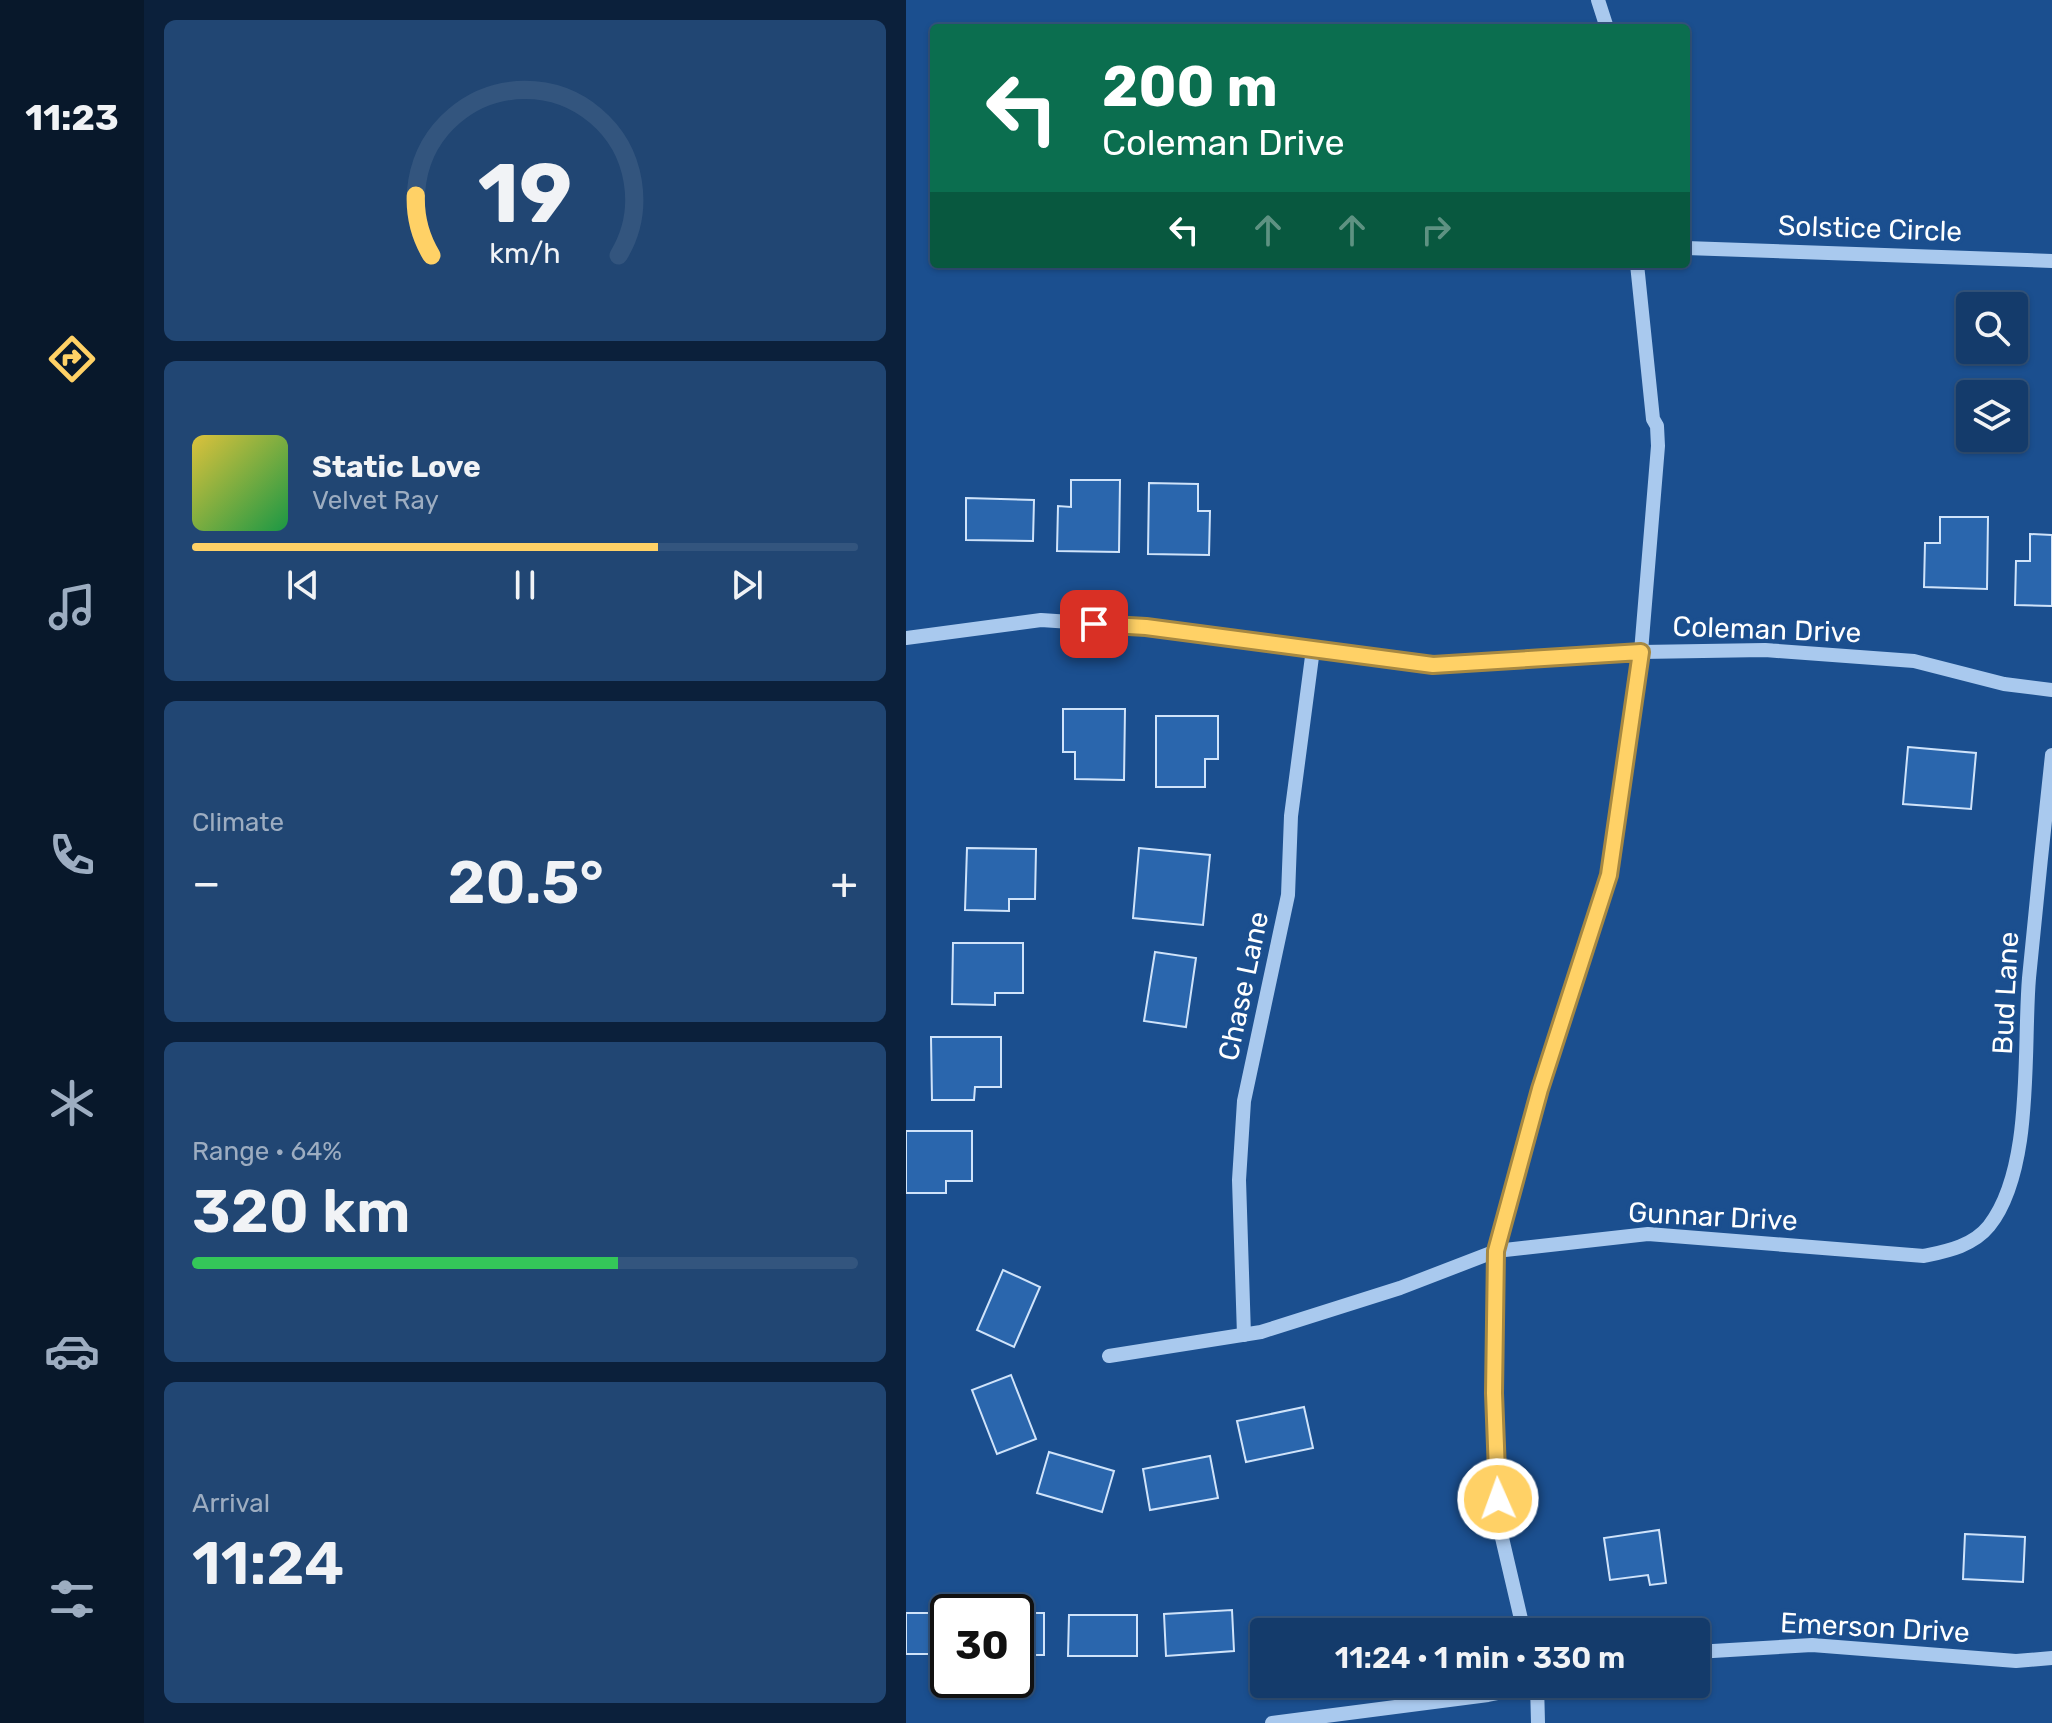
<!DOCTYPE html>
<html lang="en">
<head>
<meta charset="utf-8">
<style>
  body { margin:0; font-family:Rubik,sans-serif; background:#214673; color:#f1f3f6; height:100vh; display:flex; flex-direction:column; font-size:30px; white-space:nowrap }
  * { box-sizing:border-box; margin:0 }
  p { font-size:26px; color:#9dadc1 }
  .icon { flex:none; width:44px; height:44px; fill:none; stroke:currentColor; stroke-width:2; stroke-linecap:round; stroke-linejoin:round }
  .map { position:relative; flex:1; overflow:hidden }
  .sheet { display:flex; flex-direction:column; gap:20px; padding:20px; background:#0b203b; width:762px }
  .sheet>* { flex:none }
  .banner { position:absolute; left:24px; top:24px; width:760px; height:244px; border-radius:8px; box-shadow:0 2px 6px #0004,0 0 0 2px #33557e; background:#0b6e4f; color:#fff; overflow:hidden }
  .controls { position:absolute; left:1050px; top:292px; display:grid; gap:16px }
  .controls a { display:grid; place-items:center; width:72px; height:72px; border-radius:8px; background:#143b6b; box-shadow:0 2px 6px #0004,0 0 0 2px #33557e; font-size:40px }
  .speed { position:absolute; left:24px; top:1594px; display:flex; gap:16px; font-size:40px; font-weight:700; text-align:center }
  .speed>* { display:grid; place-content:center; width:104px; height:104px; border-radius:50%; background:#143b6b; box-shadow:0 2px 6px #0004,0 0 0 2px #33557e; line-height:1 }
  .speed .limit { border:4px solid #111; border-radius:12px; background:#fff; color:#111 }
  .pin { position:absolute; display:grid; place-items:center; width:68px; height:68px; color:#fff; margin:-34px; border-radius:16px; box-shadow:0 4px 12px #0006 }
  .me { position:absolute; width:88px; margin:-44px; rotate:358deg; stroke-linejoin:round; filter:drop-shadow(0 0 6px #0008) }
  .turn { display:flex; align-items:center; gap:28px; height:168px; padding:0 40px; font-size:36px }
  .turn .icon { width:104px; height:104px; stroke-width:2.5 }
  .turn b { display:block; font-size:56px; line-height:68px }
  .lanes { display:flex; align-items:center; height:76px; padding:0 40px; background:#0003; justify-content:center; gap:40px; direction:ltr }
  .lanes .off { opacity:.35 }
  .big { font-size:60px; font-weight:600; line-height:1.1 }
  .sheet .card { flex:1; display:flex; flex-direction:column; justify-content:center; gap:12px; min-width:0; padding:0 28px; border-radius:12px; background:#214673 }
  .sheet .dial { align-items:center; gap:0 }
  .dial svg { height:208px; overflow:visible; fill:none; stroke:#33557e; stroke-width:7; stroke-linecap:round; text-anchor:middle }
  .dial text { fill:#f1f3f6; stroke:none }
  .song { display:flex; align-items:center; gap:24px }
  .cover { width:96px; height:96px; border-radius:12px; background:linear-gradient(135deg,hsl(50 70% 55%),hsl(140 70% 35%)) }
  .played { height:8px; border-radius:4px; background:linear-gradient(90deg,#ffd166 70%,#33557e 70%) }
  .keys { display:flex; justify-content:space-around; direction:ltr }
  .heat { display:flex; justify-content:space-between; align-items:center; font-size:44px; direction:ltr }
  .charge { height:12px; border-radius:6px; background:linear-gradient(90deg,#34c759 64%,#33557e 0) }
  .trip { position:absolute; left:344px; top:1618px; width:460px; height:80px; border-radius:8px; background:#143b6b; box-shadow:0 2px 6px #0004,0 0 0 2px #33557e; font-weight:600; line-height:80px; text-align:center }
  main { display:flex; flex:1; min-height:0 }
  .menu { display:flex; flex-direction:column; width:144px; justify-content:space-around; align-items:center; background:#08182b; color:#9dadc1 }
  .menu .icon { width:56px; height:56px }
  .menu .selected { color:#ffd166 }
  .menu b { font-size:36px; color:#f1f3f6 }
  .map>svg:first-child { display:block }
  .building { fill:#2a66ad; stroke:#cfe3fa; stroke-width:2 }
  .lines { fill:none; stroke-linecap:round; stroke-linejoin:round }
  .minor { stroke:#a9c9ee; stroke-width:14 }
  .route-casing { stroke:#a68842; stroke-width:20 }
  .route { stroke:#ffd166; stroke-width:14 }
  .labels { text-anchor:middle; stroke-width:8; stroke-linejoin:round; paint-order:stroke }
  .street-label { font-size:28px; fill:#fff; stroke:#1b4f8f }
</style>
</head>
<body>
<main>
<nav class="menu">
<b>11:23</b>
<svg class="icon selected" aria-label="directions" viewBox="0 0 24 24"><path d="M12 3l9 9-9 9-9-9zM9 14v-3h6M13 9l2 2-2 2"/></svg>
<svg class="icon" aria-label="music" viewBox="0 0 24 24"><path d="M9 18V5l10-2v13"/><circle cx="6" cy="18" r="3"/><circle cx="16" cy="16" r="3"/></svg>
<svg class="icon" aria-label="phone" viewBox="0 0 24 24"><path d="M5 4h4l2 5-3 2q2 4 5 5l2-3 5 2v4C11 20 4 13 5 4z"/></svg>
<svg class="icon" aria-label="climate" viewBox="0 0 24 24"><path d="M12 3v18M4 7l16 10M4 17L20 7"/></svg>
<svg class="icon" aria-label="car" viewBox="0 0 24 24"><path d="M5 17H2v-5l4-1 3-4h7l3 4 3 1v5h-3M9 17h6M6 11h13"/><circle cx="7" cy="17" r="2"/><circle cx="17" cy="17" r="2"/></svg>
<svg class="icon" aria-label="filters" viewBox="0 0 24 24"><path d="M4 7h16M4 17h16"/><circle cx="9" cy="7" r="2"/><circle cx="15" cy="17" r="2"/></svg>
</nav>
<section class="sheet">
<div class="card dial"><svg viewBox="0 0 100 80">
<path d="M14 69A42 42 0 1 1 86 69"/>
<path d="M14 69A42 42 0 0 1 8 46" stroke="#ffd166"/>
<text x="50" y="56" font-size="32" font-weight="700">19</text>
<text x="50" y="72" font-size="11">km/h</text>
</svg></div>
<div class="card">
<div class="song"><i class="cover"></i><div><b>Static Love</b><p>Velvet Ray</p></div></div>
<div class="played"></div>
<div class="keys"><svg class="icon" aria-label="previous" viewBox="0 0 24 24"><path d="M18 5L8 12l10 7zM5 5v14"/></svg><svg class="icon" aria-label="pause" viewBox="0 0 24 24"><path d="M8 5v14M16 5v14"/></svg><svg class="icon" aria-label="next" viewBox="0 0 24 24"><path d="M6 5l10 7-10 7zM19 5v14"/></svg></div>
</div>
<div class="card"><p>Climate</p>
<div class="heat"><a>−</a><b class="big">20.5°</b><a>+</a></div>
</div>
<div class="card"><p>Range · 64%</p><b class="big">320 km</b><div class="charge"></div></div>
<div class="card"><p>Arrival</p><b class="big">11:24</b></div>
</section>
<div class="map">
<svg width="1146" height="1723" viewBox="0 0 1146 1723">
  <rect width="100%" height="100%" fill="#1b4f8f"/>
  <g class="building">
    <polygon points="165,480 214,480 213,552 151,551 152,506 165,507"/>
    <polygon points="243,483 292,484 292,511 304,511 303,555 242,554"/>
    <polygon points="60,498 128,500 127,541 60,540"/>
    <polygon points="1034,517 1082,517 1081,589 1018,587 1019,543 1034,543"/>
    <polygon points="1124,534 1146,535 1146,606 1109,605 1110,561 1124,561"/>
    <polygon points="157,709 219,709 218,780 169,779 169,752 157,752"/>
    <polygon points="250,716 312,716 312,759 299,759 299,787 250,787"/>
    <polygon points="1002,747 1070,753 1065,809 997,804"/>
    <polygon points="61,848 130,849 129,899 103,899 103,911 59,910"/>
    <polygon points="233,848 304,855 297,925 227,918"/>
    <polygon points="47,943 117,943 117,993 89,993 89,1005 46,1004"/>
    <polygon points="249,952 290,958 280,1027 238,1021"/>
    <polygon points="25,1037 95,1037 95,1087 69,1087 68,1100 26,1100"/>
    <polygon points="0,1131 66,1131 66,1181 40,1181 40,1193 0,1193"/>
    <polygon points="97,1270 134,1287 108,1347 71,1330"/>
    <polygon points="105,1375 130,1439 91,1454 66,1390"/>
    <polygon points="398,1407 407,1448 340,1462 331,1421"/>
    <polygon points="143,1452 208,1471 196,1512 131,1493"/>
    <polygon points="304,1456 312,1498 244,1510 237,1469"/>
    <polygon points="753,1530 760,1583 744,1585 742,1575 704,1580 698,1538"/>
    <polygon points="1059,1534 1119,1537 1117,1582 1057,1579"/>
    <polygon points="326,1610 328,1651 260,1656 258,1614"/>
    <rect x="0" y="1613" width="42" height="41"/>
    <rect x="110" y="1613" width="28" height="42"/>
    <polygon points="163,1615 231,1615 231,1656 162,1656"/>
  </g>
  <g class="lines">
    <g class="minor">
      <polyline points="692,0 701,28"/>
      <polyline points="780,248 1146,261"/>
      <polyline points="0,638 135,620 240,627 527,665 735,652 859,650 1008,661 1098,684 1146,690"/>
      <polyline points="338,1335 333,1180 338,1101 382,895 385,816 407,649"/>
      <path d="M203 1356 355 1332 494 1288 590 1251 742 1234 1018 1256C1041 1251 1067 1246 1083 1226 1128 1169 1117 1049 1123 978 1130 904 1138 829 1146 755"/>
      <polyline points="618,1632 593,1525 588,1393 590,1251 634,1089 703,875 735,652 752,446 751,426 747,419 731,264"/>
      <polyline points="790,1652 906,1645 1110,1661 1146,1658"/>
      <polyline points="631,1684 632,1723"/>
      <polyline points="366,1723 582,1695 636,1684"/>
    </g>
  </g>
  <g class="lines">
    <defs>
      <polyline id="route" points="188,624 240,627 527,665 735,652 703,875 634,1089 590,1251 588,1393 592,1499"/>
    </defs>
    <use href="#route" class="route-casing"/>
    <use href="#route" class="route"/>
  </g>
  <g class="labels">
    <g class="street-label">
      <text transform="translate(964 228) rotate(2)" y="10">Solstice Circle</text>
      <text transform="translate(861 629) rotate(2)" y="10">Coleman Drive</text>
      <text transform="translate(337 986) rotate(-78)" y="10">Chase Lane</text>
      <text transform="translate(1099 993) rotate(-87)" y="10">Bud Lane</text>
      <text transform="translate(807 1216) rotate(3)" y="10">Gunnar Drive</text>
      <text transform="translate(969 1627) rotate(3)" y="10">Emerson Drive</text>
    </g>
  </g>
</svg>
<div class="controls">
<a><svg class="icon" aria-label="search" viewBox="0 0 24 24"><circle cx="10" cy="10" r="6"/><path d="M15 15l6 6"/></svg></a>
<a><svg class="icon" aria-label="layers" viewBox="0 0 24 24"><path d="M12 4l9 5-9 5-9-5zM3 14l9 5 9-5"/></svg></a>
</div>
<div class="speed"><div class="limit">30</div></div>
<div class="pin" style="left:188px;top:624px;background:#d93025"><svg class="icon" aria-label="arrive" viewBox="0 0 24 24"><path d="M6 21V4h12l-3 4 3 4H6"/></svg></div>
<svg class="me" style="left:592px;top:1499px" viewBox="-20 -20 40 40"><circle r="17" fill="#ffd166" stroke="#fff" stroke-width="3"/><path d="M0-11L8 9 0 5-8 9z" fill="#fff"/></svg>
<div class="trip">11:24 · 1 min · 330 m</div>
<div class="banner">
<div class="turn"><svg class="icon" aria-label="left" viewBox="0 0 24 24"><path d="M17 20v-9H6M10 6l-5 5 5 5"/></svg><div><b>200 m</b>Coleman Drive</div></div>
<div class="lanes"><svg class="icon" aria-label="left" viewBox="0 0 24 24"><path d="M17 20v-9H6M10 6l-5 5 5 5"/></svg><svg class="icon off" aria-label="ahead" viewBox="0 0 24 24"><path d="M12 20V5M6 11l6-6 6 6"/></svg><svg class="icon off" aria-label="ahead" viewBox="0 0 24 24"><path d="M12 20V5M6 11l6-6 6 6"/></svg><svg class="icon off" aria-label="right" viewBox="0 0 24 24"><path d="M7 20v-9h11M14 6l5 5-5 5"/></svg></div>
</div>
</div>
</main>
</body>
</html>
